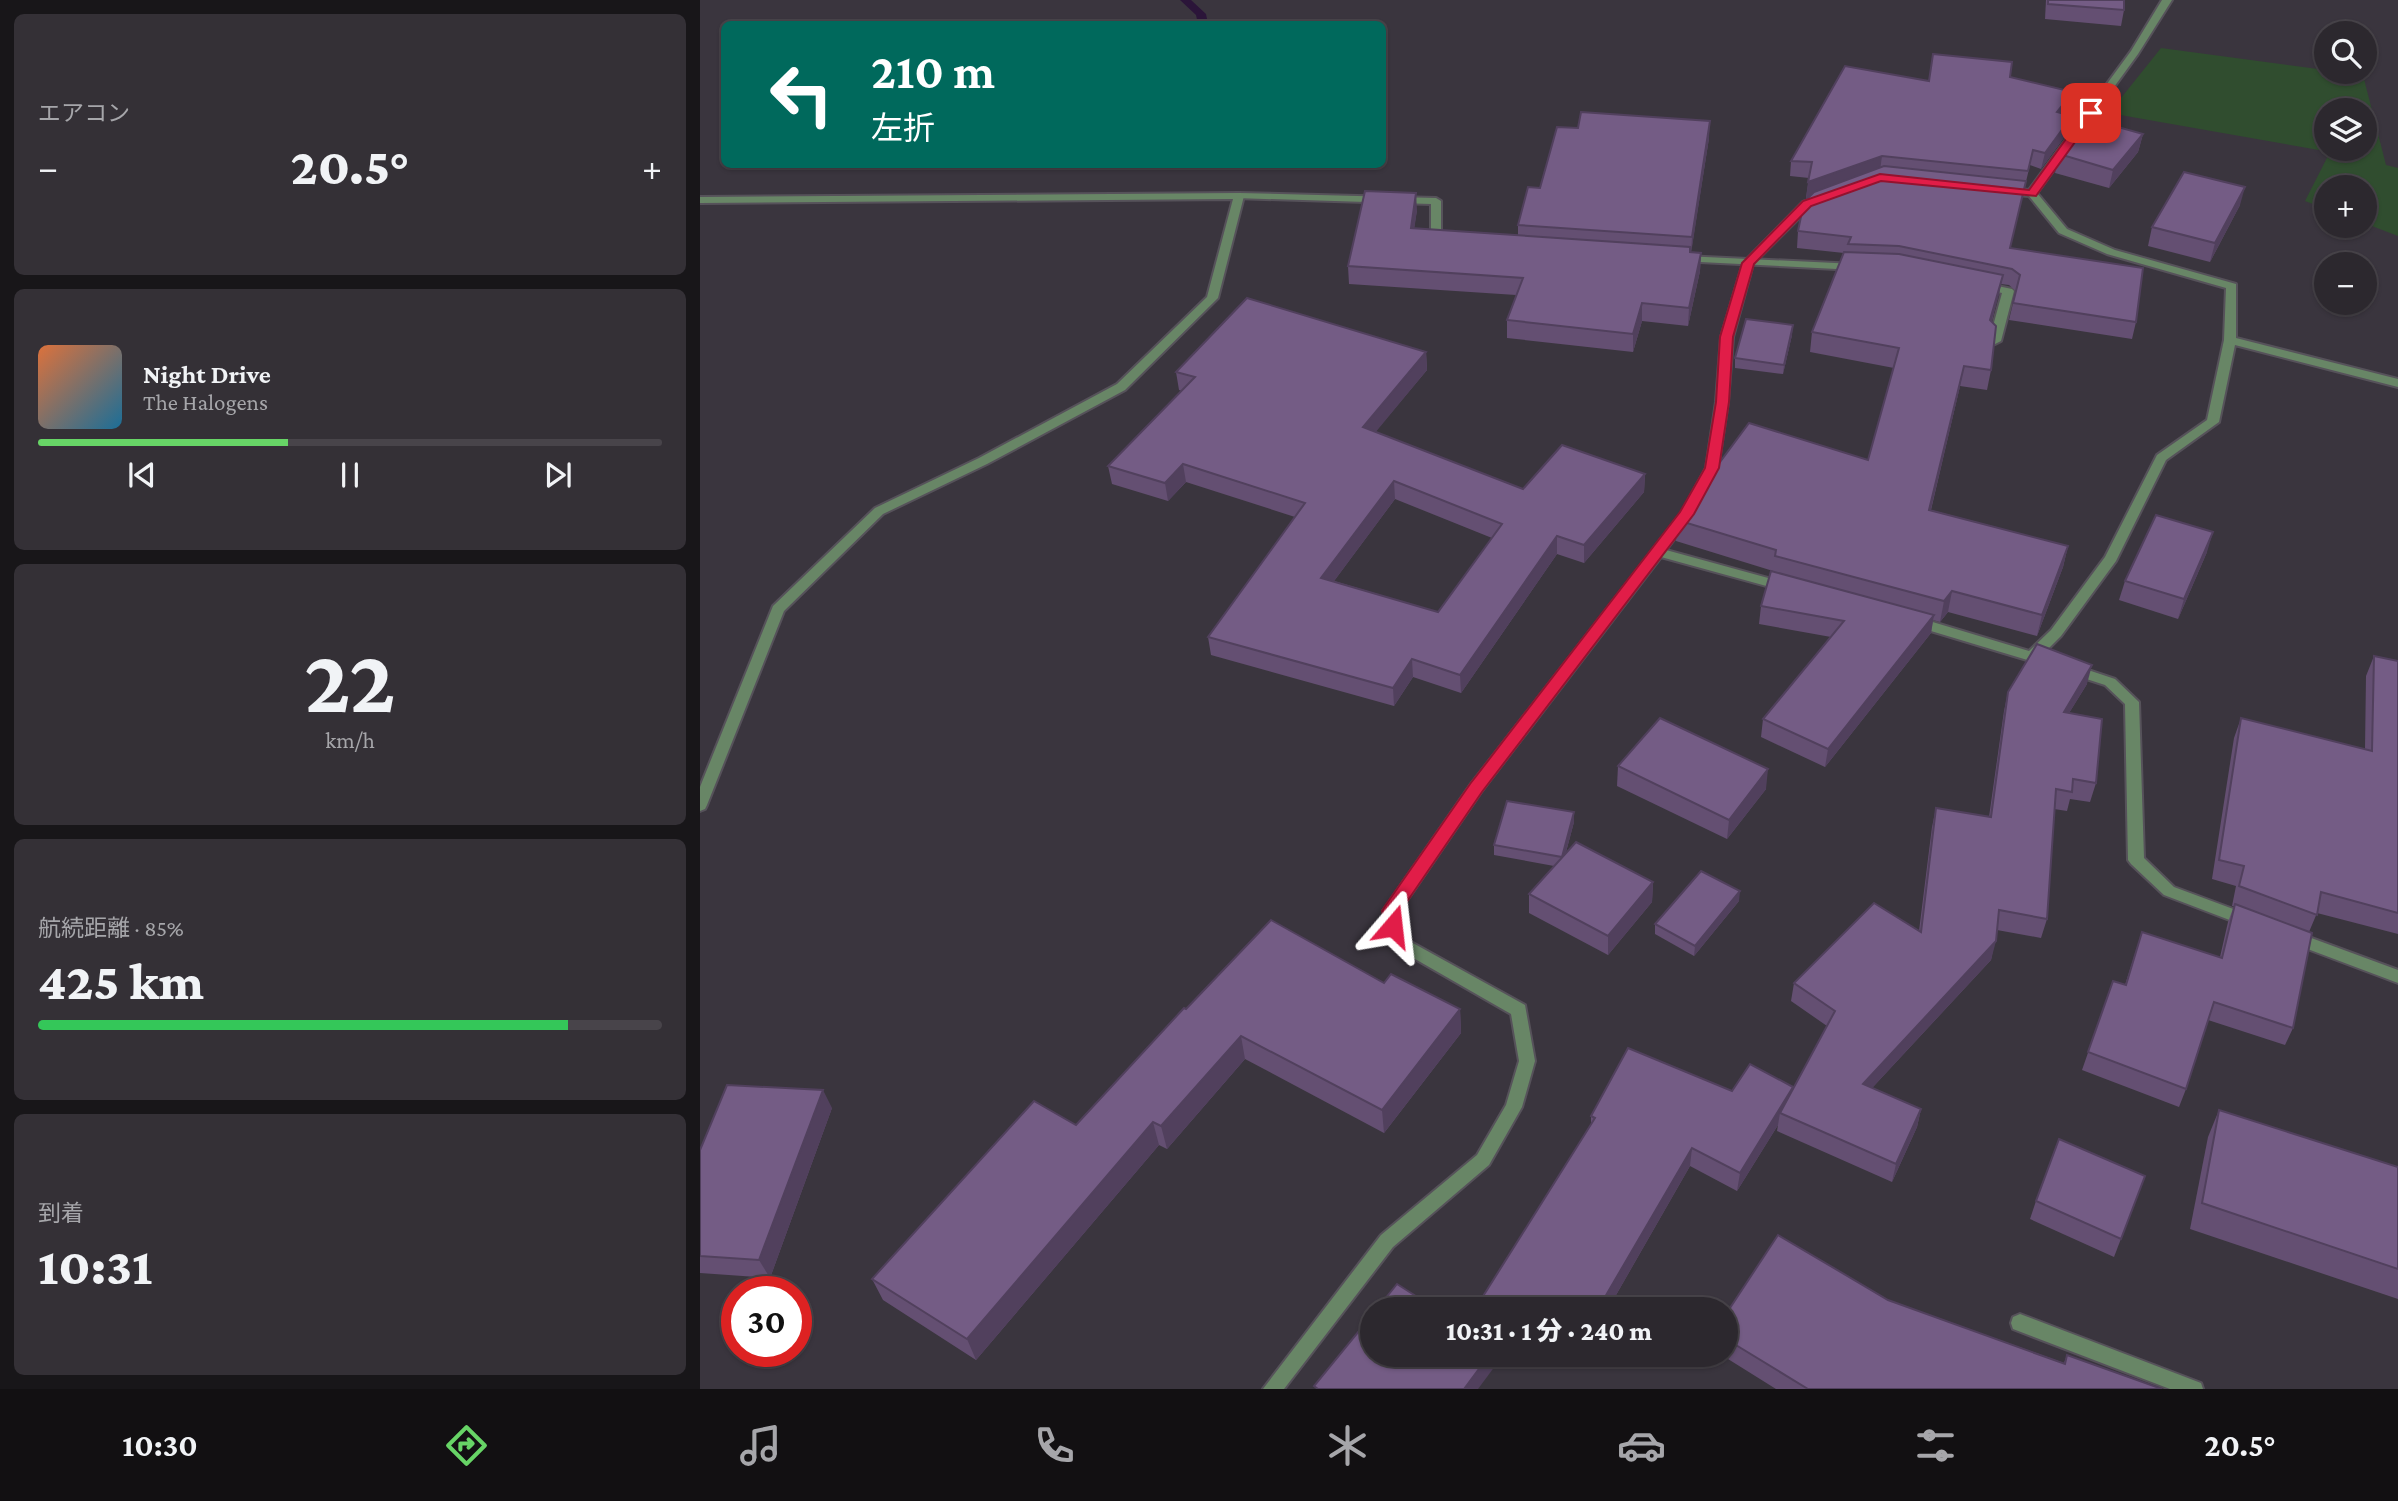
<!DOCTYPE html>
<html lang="ja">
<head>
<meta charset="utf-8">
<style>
  body { margin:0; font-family:"Crimson Pro","Noto Sans JP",serif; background:#343036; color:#f1f3f6; height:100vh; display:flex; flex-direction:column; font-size:26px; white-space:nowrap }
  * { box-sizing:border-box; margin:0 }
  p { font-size:23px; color:#a6a6aa }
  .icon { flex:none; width:38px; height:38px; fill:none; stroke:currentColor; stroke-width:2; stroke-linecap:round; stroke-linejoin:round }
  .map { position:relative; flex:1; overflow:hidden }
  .drawer { display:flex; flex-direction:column; gap:14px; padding:14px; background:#181619; width:700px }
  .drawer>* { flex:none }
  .guide { position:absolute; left:21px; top:21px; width:665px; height:147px; border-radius:10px; box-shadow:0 2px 5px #0004,0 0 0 2px #48444a; background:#00695c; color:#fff; overflow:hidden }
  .fabs { position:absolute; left:1614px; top:21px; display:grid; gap:14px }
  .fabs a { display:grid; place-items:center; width:63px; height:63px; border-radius:50%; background:#2c282e; box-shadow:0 2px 5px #0004,0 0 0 2px #48444a; font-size:35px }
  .speed { position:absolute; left:21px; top:1276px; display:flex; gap:14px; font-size:35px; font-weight:700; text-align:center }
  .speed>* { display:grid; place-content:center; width:91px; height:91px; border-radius:50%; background:#2c282e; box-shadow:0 2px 5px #0004,0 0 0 2px #48444a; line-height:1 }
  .speed .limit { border:10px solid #d22; background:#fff; color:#111 }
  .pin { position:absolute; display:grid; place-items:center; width:60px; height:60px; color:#fff; margin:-30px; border-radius:14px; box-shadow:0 4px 10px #0006 }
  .me { position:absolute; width:77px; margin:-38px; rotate:17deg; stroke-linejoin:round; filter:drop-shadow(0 0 5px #0008) }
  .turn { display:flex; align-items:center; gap:24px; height:147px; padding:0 35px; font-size:32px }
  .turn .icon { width:91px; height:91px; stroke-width:2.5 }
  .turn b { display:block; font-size:49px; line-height:60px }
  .big { font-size:52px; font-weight:800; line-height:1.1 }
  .drawer .widget { flex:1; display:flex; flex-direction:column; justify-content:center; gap:10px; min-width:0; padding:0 24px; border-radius:10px; background:#343036 }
  .drawer .dial { align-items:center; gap:0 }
  .dial b { font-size:91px; line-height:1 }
  .song { display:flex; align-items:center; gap:21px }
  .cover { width:84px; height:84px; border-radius:10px; background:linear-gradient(135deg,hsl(20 70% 55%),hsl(200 70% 35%)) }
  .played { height:7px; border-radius:4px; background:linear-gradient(90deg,#67d466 40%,#48444a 40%) }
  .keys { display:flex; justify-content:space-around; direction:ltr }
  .heat { display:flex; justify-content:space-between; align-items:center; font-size:38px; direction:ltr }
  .charge { height:10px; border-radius:5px; background:linear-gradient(90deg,#34c759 85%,#48444a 0) }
  .trip { position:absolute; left:660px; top:1297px; width:378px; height:70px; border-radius:35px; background:#2c282e; box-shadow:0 2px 5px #0004,0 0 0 2px #48444a; font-weight:800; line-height:70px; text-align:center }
  .menu { display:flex; height:112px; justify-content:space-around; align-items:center; background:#121012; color:#a6a6aa }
  .menu .icon { width:49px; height:49px }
  .menu .selected { color:#67d466 }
  .menu b { font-size:32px; color:#f1f3f6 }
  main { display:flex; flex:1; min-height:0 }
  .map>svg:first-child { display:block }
  .green { fill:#304d2f; fill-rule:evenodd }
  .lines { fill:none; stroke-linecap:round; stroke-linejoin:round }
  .stream { fill:#2b1539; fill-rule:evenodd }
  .lane-casing { stroke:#56525a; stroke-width:4 }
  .street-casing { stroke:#56525a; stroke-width:4 }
  .lane { fill:#688666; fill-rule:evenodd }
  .street { fill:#688666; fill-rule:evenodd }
  .wall { fill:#644f72; fill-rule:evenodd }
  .shaded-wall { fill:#51405d }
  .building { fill:#745c85; stroke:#51405d; stroke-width:2; fill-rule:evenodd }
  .route { fill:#e11d48; stroke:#92132f; stroke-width:2 }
</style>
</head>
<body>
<main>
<section class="drawer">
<div class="widget"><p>エアコン</p>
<div class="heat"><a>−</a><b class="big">20.5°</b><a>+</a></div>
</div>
<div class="widget">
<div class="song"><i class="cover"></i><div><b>Night Drive</b><p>The Halogens</p></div></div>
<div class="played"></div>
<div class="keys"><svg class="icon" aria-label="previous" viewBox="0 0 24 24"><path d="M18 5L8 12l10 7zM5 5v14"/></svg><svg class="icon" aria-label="pause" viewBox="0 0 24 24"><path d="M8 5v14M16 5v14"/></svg><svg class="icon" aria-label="next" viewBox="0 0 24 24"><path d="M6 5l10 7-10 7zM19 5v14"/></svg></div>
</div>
<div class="widget dial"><b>22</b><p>km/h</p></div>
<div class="widget"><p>航続距離 · 85%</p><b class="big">425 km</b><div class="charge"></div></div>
<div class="widget"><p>到着</p><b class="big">10:31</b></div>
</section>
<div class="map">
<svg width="1698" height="1389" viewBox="0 0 1698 1389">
  <rect width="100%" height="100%" fill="#3a353e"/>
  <path class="green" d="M1461 48 1663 75 1686 165 1698 168V236L1664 223V187H1626V209L1605 201 1630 152 1409 113ZM1626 110H1664V149H1626Z"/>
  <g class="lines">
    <polygon class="stream" points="480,0 491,0 506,14 508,24 498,24 496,15"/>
    <defs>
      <g id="lane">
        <polygon points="539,193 736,198 741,201 741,240 745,243 740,246 731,243 731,204 535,198 534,196"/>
        <polygon points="984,256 1156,264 1161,267 1156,270 980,261 979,259"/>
        <polygon points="1283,283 1312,289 1314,291 1301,341 1295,344 1289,341 1302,293 1279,288 1279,284"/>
      </g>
      <g id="street">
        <polygon points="1462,0 1472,0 1438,54 1337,193 1367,229 1415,250 1536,284 1536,338 1698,379 1698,387 1535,345 1519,422 1466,460 1416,561 1361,636 1342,655 1352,658 1354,661 1347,666 1211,625 1209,622 1216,617 1329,651 1351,630 1405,557 1457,455 1507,420 1524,340 1526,288 1407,254 1359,233 1329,196 1305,194 1300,191 1305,188 1329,190 1431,51"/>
        <polygon points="539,193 544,196 518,298 425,390 287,464 183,514 84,611 7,805 5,809 0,811 0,787 73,606 175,508 279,458 417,384 507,297 533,199 0,203 0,197"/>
        <polygon points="1118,197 1122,198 1122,202 1111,206 1053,264 1033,337 1028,402 1018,468 993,514 966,550 1090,584 1092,587 1085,591 961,557 781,792 699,912 702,937 825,1005 835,1061 822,1107 789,1165 693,1247 584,1389 563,1389 681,1235 777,1155 806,1105 819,1061 811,1014 689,944 683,911 771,784 982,512 1006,468 1016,402 1021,337 1043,263 1103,202"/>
        <polygon points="1373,665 1415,679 1439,702 1444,858 1474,887 1552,916 1554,920 1552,924 1546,926 1540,924 1464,895 1431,864 1428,860 1425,704 1405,685 1368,673 1366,670"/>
        <polygon points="1595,932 1698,970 1698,983 1589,942 1587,938 1589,934"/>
        <polygon points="1320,1314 1501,1383 1503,1389 1470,1389 1313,1329 1311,1323 1313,1317"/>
      </g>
    </defs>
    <use href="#lane" class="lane-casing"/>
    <use href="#street" class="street-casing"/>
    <use href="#lane" class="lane"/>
    <use href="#street" class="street"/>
  </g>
  <g class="wall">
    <polygon points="1346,0 1424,0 1424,10 1421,26 1345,19"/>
    <polygon points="1310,77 1370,108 1364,114 1372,116 1368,132 1341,169 1330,165 1310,248 1436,322 1432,339 1309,320 1316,291 1309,285 1301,284 1292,321 1291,370 1287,390 1260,386 1231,510 1368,546 1363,567 1337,636 1248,612 1240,622 1233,620 1231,633 1125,767 1061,737 1063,719 1131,637 1059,624 1061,606 1073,571 976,541 977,520 1168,460 1194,368 1110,352 1112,332 1144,253 1097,248 1098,231 1109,197 1106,198 1109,178 1090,176 1091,161 1229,81"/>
    <polygon points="1443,134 1438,152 1409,188 1355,173 1359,154"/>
    <polygon points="1009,138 991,252 1001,253 1000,271 988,326 942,321 933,352 807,338 807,320 816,295 649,284 648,266 717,210 714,228 818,235 818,225 840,188"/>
    <polygon points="1540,205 1510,262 1448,246 1452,227"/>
    <polygon points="1092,335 1083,374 1035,368 1035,358"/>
    <path d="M726 352 727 370 675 432 823 489 945 474 944 492 884 563 857 554 761 693 713 677 694 706 511 655 508 637 595 517 486 482 468 501 412 484 408 466 482 391 479 390 476 372ZM695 499 792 538 738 612 634 581Z"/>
    <polygon points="1507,552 1478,619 1419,600 1425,581"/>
    <polygon points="1674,656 1698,661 1698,934 1617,913 1609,932 1593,1028 1585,1045 1508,1020 1486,1089 1479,1107 1382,1070 1413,981 1425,985 1442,932 1520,957 1528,922 1534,906 1532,906 1536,886 1512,879 1534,738 1541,718 1665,749 1666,676"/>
    <polygon points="1387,684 1369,713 1396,783 1390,802 1370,799 1367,811 1354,809 1347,919 1341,938 1297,930 1291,960 1172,1088 1221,1109 1217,1127 1192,1182 1077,1131 1078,1125 1037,1191 990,1166 908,1309 775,1309 891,1125 891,1116 1032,1091 1093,1089 1127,1026 1091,1001 1094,983 1219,931 1232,827 1236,808 1289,817 1304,711 1308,692"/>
    <polygon points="918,766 1066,789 1027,839 917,786"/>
    <polygon points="874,822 866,852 953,882 952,902 908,955 829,913 829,894 854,866 794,855 794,845"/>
    <polygon points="1039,901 994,956 955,934 955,924"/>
    <polygon points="684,983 760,1009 761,1033 684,1133 545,1059 467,1149 459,1145 276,1360 183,1300 172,1279 376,1125 486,1009"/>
    <polygon points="132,1108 70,1278 0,1273 0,1150"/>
    <polygon points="1519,1110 1698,1167 1698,1299 1490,1229 1508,1137"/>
    <polygon points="1445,1176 1414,1257 1330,1219 1336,1201"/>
    <polygon points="1188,1300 1364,1363 1367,1355 1462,1389 1076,1389 1020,1354 1026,1354 1026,1314"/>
    <polygon points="853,1354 881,1354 875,1366"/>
  </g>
  <g class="shaded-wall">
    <polygon points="1373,92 1370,108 1354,128 1357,112"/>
    <polygon points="1372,116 1368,132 1341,169 1345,153"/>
    <polygon points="1010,121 1009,138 991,254 992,237"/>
    <polygon points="1443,134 1438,152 1409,188 1413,170"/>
    <polygon points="1182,156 1180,171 1106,198 1108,182"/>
    <polygon points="1545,187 1540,205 1510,262 1515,243"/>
    <polygon points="716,193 717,210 712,245 711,228"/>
    <polygon points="1001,253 1000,271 988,326 989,308"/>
    <polygon points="1303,275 1299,295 1286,340 1290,320"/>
    <polygon points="942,303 942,321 933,352 933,334"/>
    <polygon points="1093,325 1092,335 1083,374 1084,365"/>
    <polygon points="726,352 727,370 665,445 663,427"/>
    <polygon points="1264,366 1260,386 1226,530 1229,510"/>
    <polygon points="483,464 486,482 468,501 465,483"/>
    <polygon points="945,474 944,492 884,563 884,545"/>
    <polygon points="694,481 695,499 623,596 621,578"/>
    <polygon points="1513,532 1507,552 1478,619 1484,599"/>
    <polygon points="857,536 857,554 761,693 760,675"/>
    <polygon points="1368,546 1363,567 1337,636 1342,615"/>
    <polygon points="1252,591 1248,612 1240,622 1244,601"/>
    <polygon points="1234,615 1231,633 1125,767 1128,749"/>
    <polygon points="712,659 713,677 694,706 693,688"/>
    <polygon points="1392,665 1387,684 1358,731 1364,712"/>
    <polygon points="1068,769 1066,789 1027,839 1029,820"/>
    <polygon points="874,812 874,822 862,867 862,857"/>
    <polygon points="953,882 952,902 908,955 908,936"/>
    <polygon points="1040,891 1039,901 994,956 995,946"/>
    <polygon points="1296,941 1291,960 1159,1102 1163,1084"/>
    <polygon points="760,1009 761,1033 684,1133 682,1110"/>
    <polygon points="541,1036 545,1059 467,1149 461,1126"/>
    <polygon points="1093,1087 1090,1106 1080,1113 1078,1125 1037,1191 1040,1173"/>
    <polygon points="123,1090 132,1108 70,1278 59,1260"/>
    <polygon points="1221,1109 1217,1127 1192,1182 1196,1164"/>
    <polygon points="453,1122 459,1145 276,1360 267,1339"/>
    <polygon points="992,1148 990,1166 908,1309 898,1309"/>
    <polygon points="790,1354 804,1354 778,1389 764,1389"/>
    <polygon points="875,1354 881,1354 875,1366"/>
  </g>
  <g class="building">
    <polygon points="1348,0 1424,0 1424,10 1348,4"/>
    <polygon points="1233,54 1312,62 1310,77 1373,92 1357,112 1372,116 1345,153 1333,150 1328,171 1182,156 1108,182 1112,162 1091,161 1145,66 1229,81"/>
    <polygon points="881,112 1010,121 992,237 818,225 828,187 840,188 857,127 878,128"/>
    <polygon points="1386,118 1443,134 1413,170 1359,154"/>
    <polygon points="1184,166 1326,181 1310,248 1443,268 1436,322 1313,303 1320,275 1312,269 1199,246 1148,244 1151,237 1098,231 1104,202 1114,192"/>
    <polygon points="1484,172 1545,187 1515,243 1452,227"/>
    <polygon points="665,191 716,193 711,228 990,247 990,252 1001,253 989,308 942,303 933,334 807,320 823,278 648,266"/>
    <polygon points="1144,252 1199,254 1303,275 1290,320 1296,326 1291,370 1264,366 1229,510 1368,546 1342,615 1252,591 1244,601 1075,556 1076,550 977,520 1049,423 1168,460 1199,348 1112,332"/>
    <path d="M547 298 726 352 663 427 823 489 862 445 945 474 884 545 857 536 760 675 712 659 693 688 508 637 605 503 483 464 465 483 408 466 495 377 476 372ZM694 481 802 524 738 612 621 578Z"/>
    <polygon points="1046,319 1093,325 1084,365 1035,358"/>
    <polygon points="1456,515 1513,532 1484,599 1425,581"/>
    <polygon points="1071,571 1234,615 1128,749 1063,719 1144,621 1061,606"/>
    <polygon points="1337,644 1392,665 1364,712 1402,719 1396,783 1373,779 1372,792 1356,789 1347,919 1299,910 1296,941 1163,1084 1221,1109 1196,1164 1080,1113 1135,1011 1094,983 1174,903 1221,932 1236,808 1291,817 1308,692"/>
    <polygon points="1674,656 1698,661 1698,913 1621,892 1617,915 1539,886 1544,866 1519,860 1541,718 1672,751"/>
    <polygon points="960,718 1068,769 1029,820 918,766"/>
    <polygon points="807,801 874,812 862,857 794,845"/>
    <polygon points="876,842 953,882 908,936 829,894"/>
    <polygon points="1001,871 1040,891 995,946 955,924"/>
    <polygon points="1535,904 1612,933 1593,1028 1514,1002 1486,1089 1388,1052 1413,981 1426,985 1442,932 1522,958"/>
    <polygon points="571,920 684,983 691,974 760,1009 682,1110 541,1036 461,1126 453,1122 267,1339 172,1279 334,1101 376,1125 484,1008 486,1009"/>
    <polygon points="928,1048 1032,1091 1050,1064 1093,1087 1040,1173 992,1148 898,1309 775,1309 895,1118 891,1116"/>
    <polygon points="27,1085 123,1090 59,1260 0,1256 0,1150"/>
    <polygon points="1519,1110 1698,1167 1698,1269 1502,1203"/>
    <polygon points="1359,1139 1445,1176 1421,1239 1336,1201"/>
    <polygon points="1078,1235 1188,1300 1365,1364 1367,1355 1462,1389 1108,1389 1026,1339 1026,1314"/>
    <polygon points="697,1284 736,1309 677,1309"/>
    <polygon points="672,1315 672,1354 790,1354 764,1389 618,1389 614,1386"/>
  </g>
  <polygon class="route" points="1387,110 1396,113 1336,196 1181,181 1111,206 1054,264 1033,337 1029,402 1019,468 994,514 782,792 700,912 700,931 687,931 682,911 685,906 770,784 980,512 1005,468 1016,402 1020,337 1042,263 1103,201 1180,174 1329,190"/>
</svg>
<div class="fabs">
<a><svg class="icon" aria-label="search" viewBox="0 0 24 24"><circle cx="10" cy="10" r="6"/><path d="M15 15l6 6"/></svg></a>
<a><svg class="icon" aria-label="layers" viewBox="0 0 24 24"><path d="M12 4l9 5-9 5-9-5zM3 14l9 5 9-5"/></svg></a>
<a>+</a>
<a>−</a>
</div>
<div class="speed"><div class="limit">30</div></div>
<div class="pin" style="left:1391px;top:113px;background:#d93025"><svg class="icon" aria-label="arrive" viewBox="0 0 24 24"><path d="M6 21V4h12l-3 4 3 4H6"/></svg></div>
<svg class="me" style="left:693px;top:926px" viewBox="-20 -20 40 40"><path d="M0-17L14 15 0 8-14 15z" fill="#e11d48" stroke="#fff" stroke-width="4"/></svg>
<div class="trip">10:31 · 1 分 · 240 m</div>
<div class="guide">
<div class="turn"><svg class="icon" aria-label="left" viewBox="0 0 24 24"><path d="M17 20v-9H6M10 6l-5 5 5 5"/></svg><div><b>210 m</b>左折</div></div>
</div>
</div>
</main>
<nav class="menu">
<b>10:30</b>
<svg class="icon selected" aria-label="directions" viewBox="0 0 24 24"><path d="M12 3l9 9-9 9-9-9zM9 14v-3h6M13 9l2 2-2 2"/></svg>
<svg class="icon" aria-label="music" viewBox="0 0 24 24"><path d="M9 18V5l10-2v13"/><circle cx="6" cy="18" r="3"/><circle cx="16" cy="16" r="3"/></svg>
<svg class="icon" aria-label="phone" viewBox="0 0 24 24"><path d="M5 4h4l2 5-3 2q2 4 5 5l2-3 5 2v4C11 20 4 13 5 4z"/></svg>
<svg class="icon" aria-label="climate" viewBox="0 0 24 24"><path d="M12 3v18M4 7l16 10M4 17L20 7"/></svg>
<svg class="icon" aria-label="car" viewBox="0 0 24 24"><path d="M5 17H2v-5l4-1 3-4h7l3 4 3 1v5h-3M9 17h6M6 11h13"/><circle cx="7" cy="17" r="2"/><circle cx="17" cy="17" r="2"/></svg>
<svg class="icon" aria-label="filters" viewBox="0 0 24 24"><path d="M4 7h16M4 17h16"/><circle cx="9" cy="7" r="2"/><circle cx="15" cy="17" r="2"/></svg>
<b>20.5°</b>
</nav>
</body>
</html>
